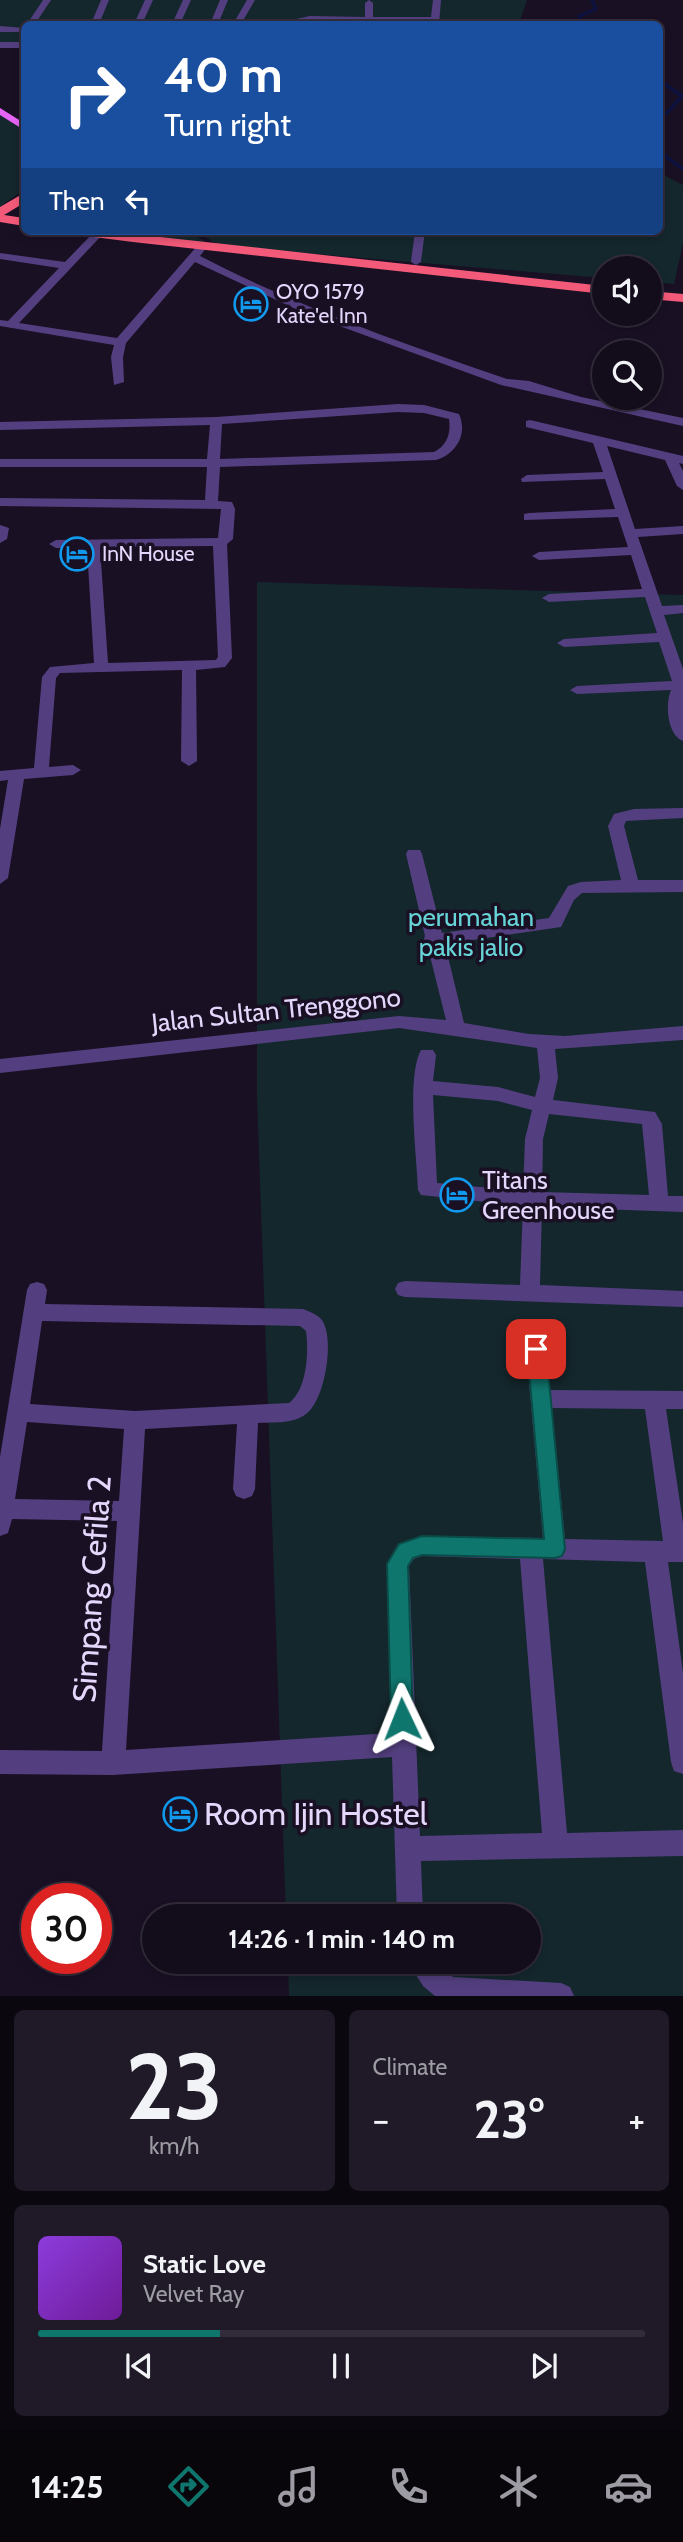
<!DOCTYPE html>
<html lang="en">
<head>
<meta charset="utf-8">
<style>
  body { margin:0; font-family:Cabin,sans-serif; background:#201a28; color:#f1f3f6; height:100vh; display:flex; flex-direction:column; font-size:26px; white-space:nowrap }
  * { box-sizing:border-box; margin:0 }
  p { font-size:23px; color:#9d9ba3 }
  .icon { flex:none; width:38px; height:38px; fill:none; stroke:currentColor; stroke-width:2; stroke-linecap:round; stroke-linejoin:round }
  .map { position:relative; height:1996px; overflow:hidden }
  .details { display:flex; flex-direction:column; gap:14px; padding:14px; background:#0a070f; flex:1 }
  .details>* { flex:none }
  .top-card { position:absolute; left:21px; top:21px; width:642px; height:214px; border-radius:10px; box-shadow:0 4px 10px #0003,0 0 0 2px #322c3a; background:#1a4fa0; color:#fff; overflow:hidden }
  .buttons { position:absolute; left:592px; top:256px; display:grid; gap:14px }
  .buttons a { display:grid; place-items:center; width:70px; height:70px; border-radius:50%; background:#130c1b; box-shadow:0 4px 10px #0003,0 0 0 2px #322c3a; font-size:35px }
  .speed { position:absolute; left:21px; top:1883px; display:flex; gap:14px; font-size:35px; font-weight:700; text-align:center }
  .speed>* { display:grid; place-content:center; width:91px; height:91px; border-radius:50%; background:#130c1b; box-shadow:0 4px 10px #0003,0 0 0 2px #322c3a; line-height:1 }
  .speed .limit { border:10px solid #d22; background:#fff; color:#111 }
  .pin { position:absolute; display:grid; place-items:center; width:60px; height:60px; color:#fff; margin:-30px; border-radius:14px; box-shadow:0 4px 10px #0006 }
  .me { position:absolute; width:77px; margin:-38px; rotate:358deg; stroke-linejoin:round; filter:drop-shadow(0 0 5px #0008) }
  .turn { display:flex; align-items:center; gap:24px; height:147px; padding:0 28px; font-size:32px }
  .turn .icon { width:91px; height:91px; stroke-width:2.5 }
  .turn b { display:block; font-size:49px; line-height:60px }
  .then { display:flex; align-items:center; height:66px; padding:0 28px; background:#0003; gap:14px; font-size:26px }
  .big { font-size:52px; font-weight:700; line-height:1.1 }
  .details .widget { flex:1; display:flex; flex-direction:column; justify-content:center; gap:10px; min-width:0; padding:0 24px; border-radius:10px; background:#201a28 }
  .details .dial { align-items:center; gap:0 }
  .dial b { font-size:91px; line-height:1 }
  .song { display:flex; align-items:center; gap:21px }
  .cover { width:84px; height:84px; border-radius:10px; background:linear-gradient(135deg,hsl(270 70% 55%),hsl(280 70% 35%)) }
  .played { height:7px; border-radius:4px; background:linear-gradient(90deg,#0f766e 30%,#322c3a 30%) }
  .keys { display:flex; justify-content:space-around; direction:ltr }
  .heat { display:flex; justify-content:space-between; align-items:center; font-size:38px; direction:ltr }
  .details .tiles { flex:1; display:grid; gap:14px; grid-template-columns:1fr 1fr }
  .widget:last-child { grid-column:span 2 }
  .trip { position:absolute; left:142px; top:1904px; width:399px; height:70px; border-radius:35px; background:#130c1b; box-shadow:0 4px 10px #0003,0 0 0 2px #322c3a; font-weight:700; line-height:70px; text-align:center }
  .menu { display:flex; height:112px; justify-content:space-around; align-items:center; background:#08050b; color:#9d9ba3 }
  .menu .icon { width:49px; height:49px }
  .menu .active { color:#0f766e }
  .menu b { font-size:32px; color:#f1f3f6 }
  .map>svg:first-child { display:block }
  .green { fill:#14272d }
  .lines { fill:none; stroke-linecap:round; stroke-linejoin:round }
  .stream { stroke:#0e123f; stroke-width:3.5 }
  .minor { fill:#533f7f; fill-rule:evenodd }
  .major { fill:#e665f4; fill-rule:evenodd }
  .highway { fill:#f35a79; fill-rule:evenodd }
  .route { fill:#0f766e; stroke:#0a4d48; stroke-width:2 }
  .labels { text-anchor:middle; stroke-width:7; stroke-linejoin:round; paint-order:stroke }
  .far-poi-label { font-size:21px; fill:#e5d6fc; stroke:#191024; text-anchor:start }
  .park-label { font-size:26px; fill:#67d4d7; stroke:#191024 }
  .street-label { font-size:26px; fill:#e5d6fc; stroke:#191024 }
  .poi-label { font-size:26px; fill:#e5d6fc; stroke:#191024; text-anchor:start }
  .near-street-label { font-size:32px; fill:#e5d6fc; stroke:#191024 }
  .near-poi-label { font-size:32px; fill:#e5d6fc; stroke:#191024; text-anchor:start }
</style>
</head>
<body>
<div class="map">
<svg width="683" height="1996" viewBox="0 0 683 1996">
  <rect width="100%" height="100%" fill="#191024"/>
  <g class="green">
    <polygon points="0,0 527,0 519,24 24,24 24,43 0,42"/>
    <polygon points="0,114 24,130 24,189 0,207"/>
    <polygon points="660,173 683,185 683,243 674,284 649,282 649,268 604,268 604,278 219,246 197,231 660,231"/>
    <polygon points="37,231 188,231 215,248"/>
    <polygon points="257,582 683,595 683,1996 289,1996 288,1962 528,1962 528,1916 286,1916 257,1097"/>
  </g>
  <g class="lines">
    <g class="stream">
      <polyline points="582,24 579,16 596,9 592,0"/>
      <polyline points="660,81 682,96 667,113 660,115"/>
      <polyline points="660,152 683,169"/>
    </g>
    <g class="minor">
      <polygon points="43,0 51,0 35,24 27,24"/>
      <polygon points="101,0 109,0 99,24 91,24"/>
      <polygon points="145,0 153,0 142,24 134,24"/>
      <polygon points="183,0 191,0 180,24 172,24"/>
      <polygon points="220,0 228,0 218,24 210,24"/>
      <polygon points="247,0 255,0 241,24 233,24"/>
      <polygon points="369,0 373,3 373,17 431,17 433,0 441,0 439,24 310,22 295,24 296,19 310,16 365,17 365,3"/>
      <polygon points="0,26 24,28 24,32 0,32"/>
      <rect x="0" y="42" width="24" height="6"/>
      <polygon points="415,231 425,231 421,262 416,265 411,262"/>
      <path d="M94 232 103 234 19 323 117 338 198 245 202 244 207 247 200 256C298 307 402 343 507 379L529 381 581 397 683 418V426C622 413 561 398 501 385L304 313 195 262 126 343 123 357 124 382 114 385 111 357 114 345 0 326V320L8 321 59 268 0 259V253L65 262Z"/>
      <path d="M398 404 424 405 459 414C468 434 456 454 436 460L220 467 218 501 232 502 235 509 233 539 227 544 232 658 225 667 196 670 197 761 189 766 181 761 182 670 60 673 56 678 49 767 73 765 81 770 73 775 24 779 8 878 0 884V829L8 780 0 781V771L34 768 42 677 50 667 94 663 87 548H56L49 544 56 540 218 538 221 509 0 506V498L205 500 207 467H0V459H207L210 425 0 430V422L216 417ZM398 412 424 413 449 419C451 434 447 445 434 452L220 459 222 424ZM213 546 218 657 216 660 108 663 100 547Z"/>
      <path d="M530 420 683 456V464L679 463 683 471V490L677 486 665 460 607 446 635 529 683 526V534L638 537 662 606 683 605V613L664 615 683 669V741C667 735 665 704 671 690L577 694 570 690 577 686 672 681 659 642 564 647 557 643 564 639 657 633 645 597 549 602 542 598 549 594 642 589 631 555 539 560 532 556 539 552 628 547 618 517 524 520V514L529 513 615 509 605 479 522 482 521 479 527 475 603 472 593 443 526 427V421Z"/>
      <polygon points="0,525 9,528 7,539 0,543"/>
      <path d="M683 808V818L626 821 624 826 638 880H683V892L582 893 574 900 561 927 445 944 464 1023 529 1034 565 1036 683 1026V1040L555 1049 558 1078 553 1100 655 1112 662 1124 668 1196H683V1212L542 1207 540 1285 683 1291V1307L405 1297 398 1295 395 1289 398 1283 405 1281 520 1285 523 1206 421 1195 418 1190C417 1158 406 1077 421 1050H433L436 1055 433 1081 498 1087 535 1097 540 1078 537 1048 399 1028 0 1073V1059L399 1016 446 1020 427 944 424 939 425 936 406 854 408 850H420L422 854 442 933 549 918 568 886 581 882 621 880 608 826 614 814 634 809ZM433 1095 498 1101 532 1110 525 1139 523 1191 437 1183ZM549 1114 642 1124 649 1195 542 1192 543 1139Z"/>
      <path d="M37 1282 44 1284 47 1290 45 1304 303 1309C310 1312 317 1314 322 1320 335 1339 325 1400 306 1414 293 1424 275 1422 258 1423L255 1489 252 1496 244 1499 236 1496 233 1489 237 1424 145 1429 126 1750 392 1733 387 1564 398 1544 422 1536 543 1538 526 1349 529 1343 536 1340 543 1343 550 1390 683 1391V1409H666L683 1523V1562H668L683 1673V1774L674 1771 671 1762 645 1562 543 1559 567 1833 683 1830V1856L421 1861 423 1916H397L392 1757 113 1775 0 1774V1750L102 1751 117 1521 12 1519 8 1533 0 1536V1457L27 1290 30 1284ZM42 1321 300 1326 306 1331C309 1352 307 1390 289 1403L135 1411 30 1404ZM552 1408 645 1409 663 1541 565 1539ZM27 1422 124 1429 119 1501 15 1499ZM422 1556 520 1559 542 1833 420 1836 409 1566 414 1559Z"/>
      <polygon points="408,1962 437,1962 453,1977 561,1983 570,1987 574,1996 435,1996 423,1986"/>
    </g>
    <polygon class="major" points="0,108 24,123 24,130 0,115"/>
    <g class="highway">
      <polygon points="24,193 24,203 4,215 24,218 24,226 0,222 0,207"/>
      <polygon points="72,231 145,233 151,236 604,286 604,294 133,242 78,235"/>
      <polygon points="649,291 683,294 683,302 649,299"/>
    </g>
  </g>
  <polygon class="route" points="536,1341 543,1344 546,1349 565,1549 562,1556 555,1558 422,1555 413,1558 408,1566 413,1719 410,1726 402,1730 394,1726 391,1719 387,1564 399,1544 422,1536 544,1539 527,1349 530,1344"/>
  <defs>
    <symbol id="hotel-ring" viewBox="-11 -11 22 22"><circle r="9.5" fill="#191024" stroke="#119aed" stroke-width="1.5"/><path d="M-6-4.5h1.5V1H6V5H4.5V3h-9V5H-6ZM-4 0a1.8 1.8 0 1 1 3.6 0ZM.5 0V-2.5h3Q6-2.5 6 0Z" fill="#119aed"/></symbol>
  </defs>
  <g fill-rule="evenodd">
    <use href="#hotel-ring" x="232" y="285" width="38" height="38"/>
    <use href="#hotel-ring" x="58" y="535" width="38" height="38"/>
    <use href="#hotel-ring" x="438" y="1176" width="38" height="38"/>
    <use href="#hotel-ring" x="161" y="1795" width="38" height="38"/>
  </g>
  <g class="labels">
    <g class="far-poi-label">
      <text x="276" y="299">OYO 1579<tspan x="276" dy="24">Kate'el Inn</tspan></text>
      <text x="102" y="561">InN House</text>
    </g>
    <g class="park-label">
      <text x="471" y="926">perumahan<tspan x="471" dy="30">pakis jalio</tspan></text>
    </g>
    <g class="street-label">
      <text transform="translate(276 1010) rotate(-6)" y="9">Jalan Sultan Trenggono</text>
    </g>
    <g class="poi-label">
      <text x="482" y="1189">Titans<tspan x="482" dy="30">Greenhouse</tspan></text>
    </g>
    <g class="near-street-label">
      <text transform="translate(92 1589) rotate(-86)" y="11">Simpang Cefila 2</text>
    </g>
    <g class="near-poi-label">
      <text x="204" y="1825">Room Ijin Hostel</text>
    </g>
  </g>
</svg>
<div class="buttons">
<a><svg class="icon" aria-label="sound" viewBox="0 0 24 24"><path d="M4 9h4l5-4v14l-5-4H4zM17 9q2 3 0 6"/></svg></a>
<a><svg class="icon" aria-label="search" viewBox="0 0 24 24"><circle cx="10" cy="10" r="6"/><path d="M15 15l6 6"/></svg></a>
</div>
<div class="speed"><div class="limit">30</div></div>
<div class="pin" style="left:536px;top:1349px;background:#d93025"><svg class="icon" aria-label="arrive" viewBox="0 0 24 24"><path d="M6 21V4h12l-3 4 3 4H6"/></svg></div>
<svg class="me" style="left:402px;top:1719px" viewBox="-20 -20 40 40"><path d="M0-17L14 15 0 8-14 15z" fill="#0f766e" stroke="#fff" stroke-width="4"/></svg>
<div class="trip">14:26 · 1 min · 140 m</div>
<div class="top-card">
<div class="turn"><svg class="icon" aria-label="right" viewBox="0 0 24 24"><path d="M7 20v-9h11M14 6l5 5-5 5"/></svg><div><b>40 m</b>Turn right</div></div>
<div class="then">Then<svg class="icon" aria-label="left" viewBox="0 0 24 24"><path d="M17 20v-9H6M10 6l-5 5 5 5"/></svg></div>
</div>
</div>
<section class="details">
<div class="tiles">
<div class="widget dial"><b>23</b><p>km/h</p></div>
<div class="widget"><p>Climate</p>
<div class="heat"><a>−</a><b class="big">23°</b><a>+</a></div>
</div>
<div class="widget">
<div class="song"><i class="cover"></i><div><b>Static Love</b><p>Velvet Ray</p></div></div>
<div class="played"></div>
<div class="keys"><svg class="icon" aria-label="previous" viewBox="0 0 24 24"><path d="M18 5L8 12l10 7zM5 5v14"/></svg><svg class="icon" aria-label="pause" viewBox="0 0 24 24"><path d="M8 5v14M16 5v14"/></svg><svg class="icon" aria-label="next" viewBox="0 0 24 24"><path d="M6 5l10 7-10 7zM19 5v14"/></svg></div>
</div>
</div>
</section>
<nav class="menu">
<b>14:25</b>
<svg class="icon active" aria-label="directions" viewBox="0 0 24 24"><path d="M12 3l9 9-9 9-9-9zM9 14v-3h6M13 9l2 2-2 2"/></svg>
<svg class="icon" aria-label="music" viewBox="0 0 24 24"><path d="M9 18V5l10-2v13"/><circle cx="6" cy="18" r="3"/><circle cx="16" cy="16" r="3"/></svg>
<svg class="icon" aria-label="phone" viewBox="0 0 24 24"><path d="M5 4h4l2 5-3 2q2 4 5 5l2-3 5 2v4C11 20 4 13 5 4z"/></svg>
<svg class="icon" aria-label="climate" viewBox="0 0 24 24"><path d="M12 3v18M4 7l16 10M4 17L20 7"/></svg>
<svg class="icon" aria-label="car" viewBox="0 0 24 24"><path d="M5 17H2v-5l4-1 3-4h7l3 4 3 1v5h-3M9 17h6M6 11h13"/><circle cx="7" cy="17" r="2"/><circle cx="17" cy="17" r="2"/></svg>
</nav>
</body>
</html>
